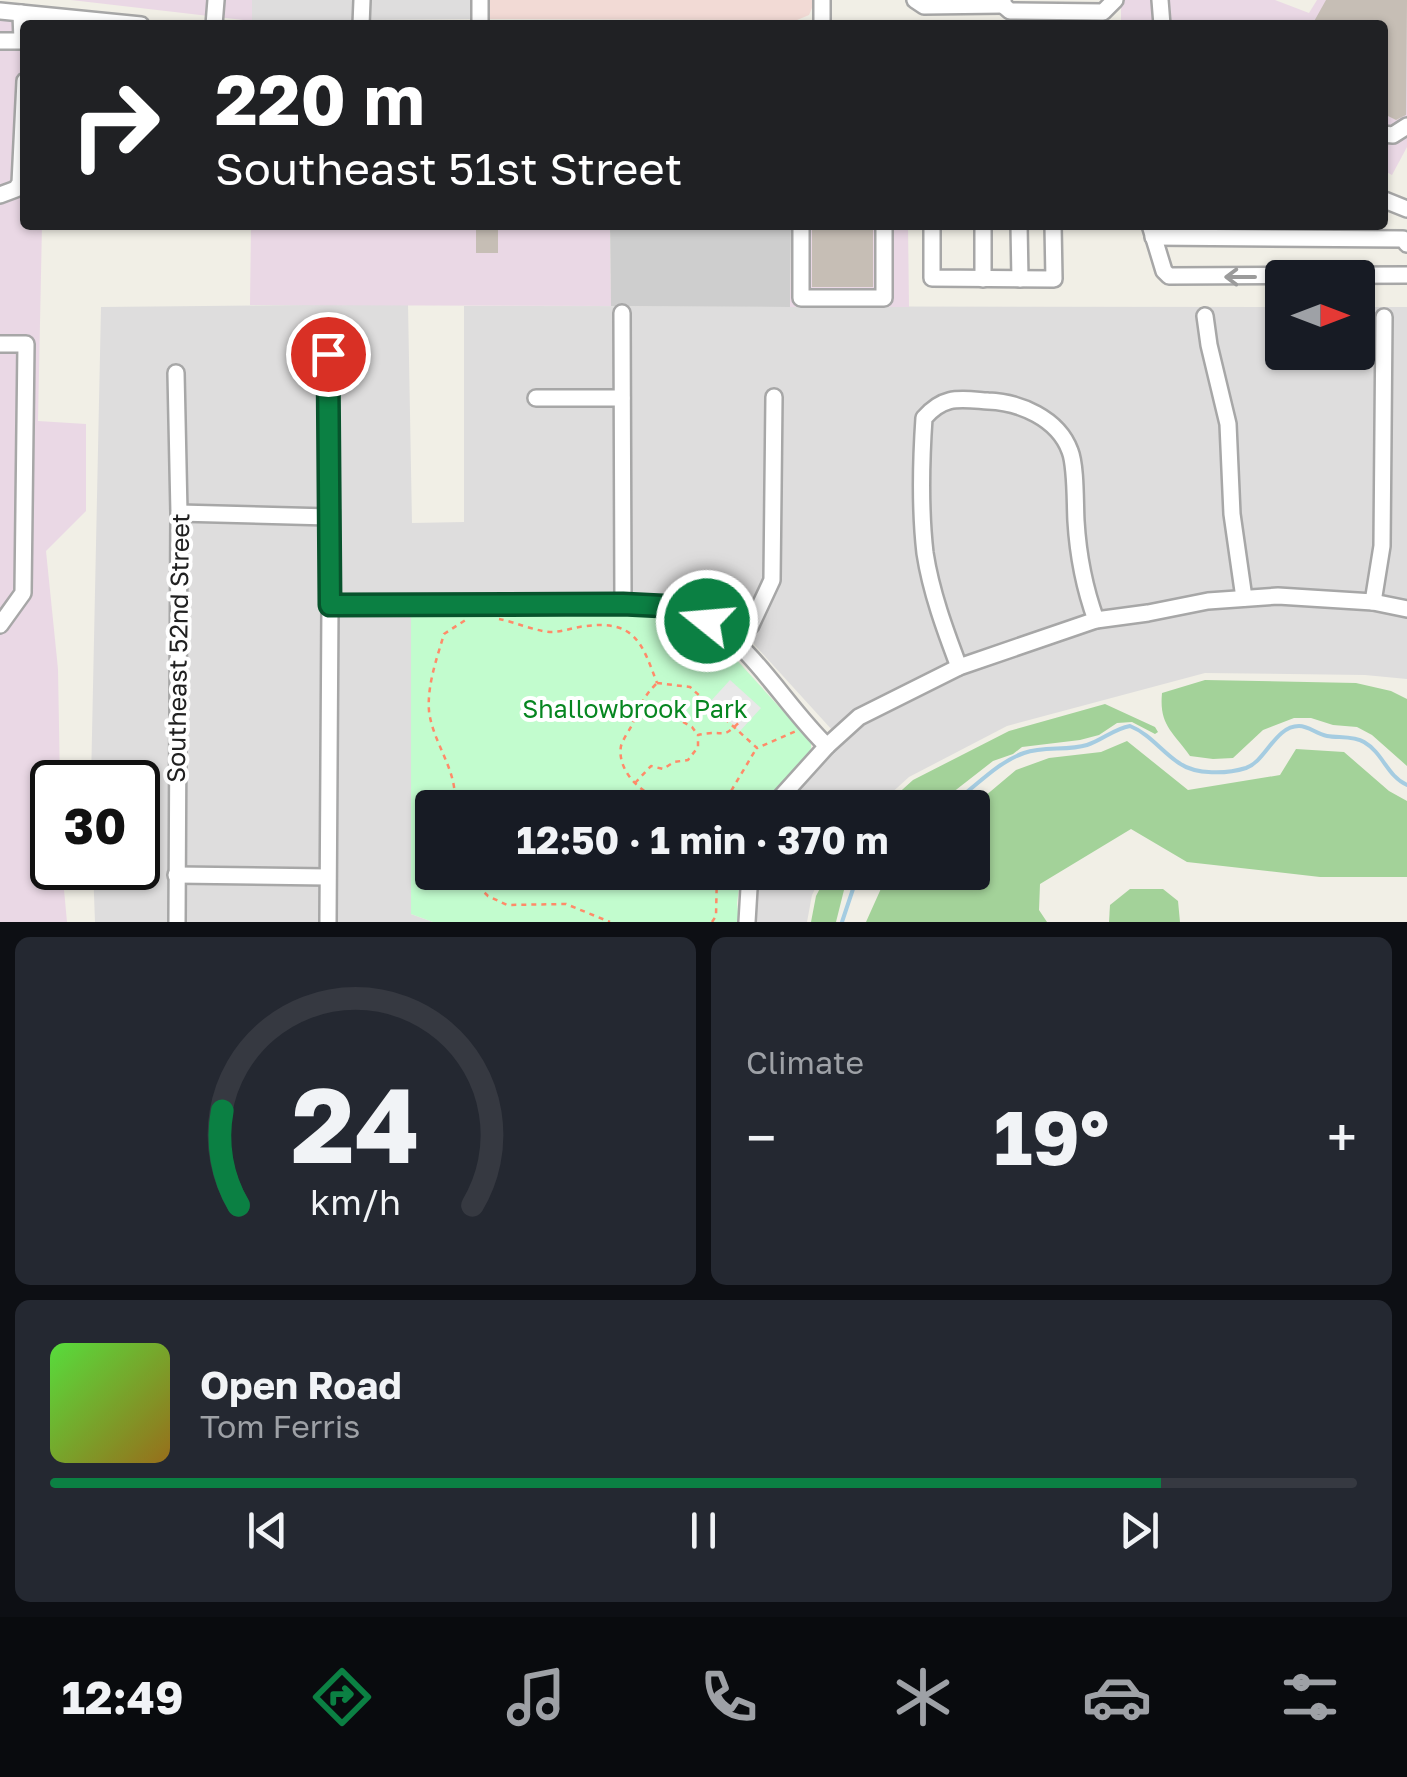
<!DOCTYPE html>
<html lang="en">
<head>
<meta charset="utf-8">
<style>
  body { margin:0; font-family:"Golos Text",sans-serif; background:#242831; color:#f1f3f6; height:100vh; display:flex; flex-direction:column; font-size:38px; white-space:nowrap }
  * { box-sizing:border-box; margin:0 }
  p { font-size:32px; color:#9ea1a6 }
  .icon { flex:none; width:55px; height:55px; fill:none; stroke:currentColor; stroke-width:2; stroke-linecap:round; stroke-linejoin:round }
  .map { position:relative; height:922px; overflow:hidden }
  .side { display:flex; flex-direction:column; gap:15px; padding:15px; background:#0d0f14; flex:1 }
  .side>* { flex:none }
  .guide { position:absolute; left:20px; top:20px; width:1368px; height:210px; border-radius:10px; box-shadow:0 2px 8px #0004; background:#202124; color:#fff; overflow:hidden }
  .needle { width:65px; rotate:90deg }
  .controls { position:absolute; left:1265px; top:260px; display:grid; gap:20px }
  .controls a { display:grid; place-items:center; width:110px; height:110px; border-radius:10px; background:#171b24; box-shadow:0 2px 8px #0004; font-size:50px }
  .speed { position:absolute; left:30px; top:760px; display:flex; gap:20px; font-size:50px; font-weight:700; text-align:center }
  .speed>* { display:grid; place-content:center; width:130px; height:130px; border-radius:50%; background:#171b24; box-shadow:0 2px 8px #0004; line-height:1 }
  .speed .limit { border:5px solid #111; border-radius:15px; background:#fff; color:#111 }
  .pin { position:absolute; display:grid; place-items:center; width:85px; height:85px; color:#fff; margin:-42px; border:5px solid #fff; border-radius:50%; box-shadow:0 2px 10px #0007 }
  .me { position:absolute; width:110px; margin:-55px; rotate:287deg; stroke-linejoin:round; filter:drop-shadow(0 0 8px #0008) }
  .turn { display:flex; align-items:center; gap:35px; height:210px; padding:0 30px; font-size:45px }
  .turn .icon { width:130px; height:130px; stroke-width:2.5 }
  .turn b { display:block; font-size:70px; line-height:85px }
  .big { font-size:75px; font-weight:700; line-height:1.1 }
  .side .card { flex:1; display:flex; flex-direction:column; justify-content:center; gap:15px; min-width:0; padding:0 35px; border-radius:15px; background:#242831 }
  .side .dial { align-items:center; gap:0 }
  .dial svg { height:260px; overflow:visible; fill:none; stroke:#363941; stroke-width:7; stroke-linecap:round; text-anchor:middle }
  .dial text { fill:#f1f3f6; stroke:none }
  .song { display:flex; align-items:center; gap:30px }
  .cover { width:120px; height:120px; border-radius:15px; background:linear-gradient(135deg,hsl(110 70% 55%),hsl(40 70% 35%)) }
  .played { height:10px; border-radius:5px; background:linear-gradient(90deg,#0b8043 85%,#363941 85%) }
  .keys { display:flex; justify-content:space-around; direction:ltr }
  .heat { display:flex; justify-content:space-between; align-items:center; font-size:55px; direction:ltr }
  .side .tiles { flex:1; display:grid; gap:15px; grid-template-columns:1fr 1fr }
  .card:last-child { grid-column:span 2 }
  .trip { position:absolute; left:415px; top:790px; width:575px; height:100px; border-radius:10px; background:#171b24; box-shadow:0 2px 8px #0004; font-weight:700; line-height:100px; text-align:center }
  .tabs { display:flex; height:160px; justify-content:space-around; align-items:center; background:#090b0e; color:#9ea1a6 }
  .tabs .icon { width:70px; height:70px }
  .tabs .active { color:#0b8043 }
  .tabs b { font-size:45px; color:#f1f3f6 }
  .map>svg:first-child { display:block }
  .residential { fill:#dedddd }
  .commercial { fill:#f2dad5 }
  .industrial { fill:#ead8e5 }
  .religious { fill:#cecece }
  .forest { fill:#a3d299 }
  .park { fill:#c2fcce }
  .parking { fill:#e8e8e8 }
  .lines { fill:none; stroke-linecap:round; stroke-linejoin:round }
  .stream { stroke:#a5cce1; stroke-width:4 }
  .building { fill:#c6beb5 }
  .minor-casing { stroke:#a7a7a7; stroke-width:20 }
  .path { stroke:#ff8b69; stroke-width:2.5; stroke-dasharray:5 5; stroke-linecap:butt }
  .minor { stroke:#fff; stroke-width:15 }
  .oneway { stroke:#9b9b9b }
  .route-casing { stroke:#07532c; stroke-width:25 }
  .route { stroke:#0b8043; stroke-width:18 }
  .labels { text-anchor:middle; stroke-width:8; stroke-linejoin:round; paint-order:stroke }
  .street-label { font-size:25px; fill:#202020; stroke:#fff }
  .park-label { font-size:25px; fill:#068620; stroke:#fff }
</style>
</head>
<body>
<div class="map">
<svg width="1407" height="922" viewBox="0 0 1407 922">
  <rect width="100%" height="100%" fill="#f1efe6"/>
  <g class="residential">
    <polygon points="252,0 473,0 473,19 252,21"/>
    <polygon points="408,304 412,523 464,522 464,306 1282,307 1282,352 1358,352 1358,307 1407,307 1407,679 1365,675 1205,673 1007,726 909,777 876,807 779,807 843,742 751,641 700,605 647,593 412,593 411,914 433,922 95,922 93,868 138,868 138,782 91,782 101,307"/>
    <polygon points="758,873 823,873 812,895 807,922 754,922 754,902"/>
  </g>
  <polygon class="commercial" points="473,0 812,0 812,8 809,15 797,20 473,19"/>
  <g class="industrial">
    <polygon points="71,0 252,0 252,21"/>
    <polygon points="1121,0 1275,0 1309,13 1317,0 1407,0 1407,147 1392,175 1383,170 1382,25 1121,25"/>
    <polygon points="0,18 45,23 45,25 25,25 25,225 42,225 38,421 86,424 86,511 46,551 58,669 60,782 52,782 52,868 62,868 67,922 0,922"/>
    <polygon points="251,225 610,225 611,306 250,305"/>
    <polygon points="791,225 908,225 909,307 790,307"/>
  </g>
  <polygon class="religious" points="610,225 791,225 790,307 611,306"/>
  <g class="forest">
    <path d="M1205 680 1356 683 1391 691 1407 699V766L1372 735 1357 727 1333 725 1311 718H1294L1263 730 1233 758 1213 759 1190 756C1172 731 1159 725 1162 693Z"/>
    <polygon points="1105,704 1155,727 1158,732 1155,734 1132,722 1117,723 1099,735 1080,740 1022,747 1013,754 993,761 934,807 883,807 913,780 1009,731"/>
    <polygon points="1127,741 1188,790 1280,775 1296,749 1344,752 1389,791 1407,801 1407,877 1320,877 1187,862 1131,829 1040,884 1039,910 1047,922 866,922 888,873 972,872 972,807 1016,770 1049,758 1101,752"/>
    <polygon points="828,873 852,873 844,890 836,922 811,922 816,896"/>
    <polygon points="1130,889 1163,889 1178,901 1180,922 1109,922 1110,905"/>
  </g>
  <polygon class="park" points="646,612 681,619 715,636 811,742 811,751 761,807 432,808 432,872 741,873 737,903 739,922 433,922 411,914 411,614"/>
  <polygon class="parking" points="730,680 761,708 740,731 709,703"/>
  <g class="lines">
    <g class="stream">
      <path d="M946 808C972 791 995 763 1024 753 1044 746 1067 751 1087 745 1103 740 1113 729 1130 726 1150 734 1161 751 1179 763 1196 775 1227 774 1246 768 1266 761 1275 726 1299 726 1309 726 1316 734 1327 736 1338 738 1354 736 1364 742 1383 753 1387 776 1407 785"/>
      <polyline points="842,922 857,877 861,872"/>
    </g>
  </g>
  <g class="building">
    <polygon points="1326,0 1407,0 1406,115 1396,120 1382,113 1382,25 1312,25"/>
    <rect x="476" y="225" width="22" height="28"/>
    <rect x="812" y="225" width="61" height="62"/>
  </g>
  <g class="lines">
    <defs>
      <g id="minor">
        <polyline points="915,0 924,6 1003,5 1003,0"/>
        <polyline points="1160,0 1162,25"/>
        <polyline points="1003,5 1010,11 1103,12 1115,0"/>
        <polyline points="0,11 141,25"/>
        <polyline points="214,25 216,0"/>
        <polyline points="361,25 362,0"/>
        <polyline points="480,25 480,0"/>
        <polyline points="822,25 822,0"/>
        <polyline points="0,41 22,41 21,13"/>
        <polyline points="1382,134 1393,135 1407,126"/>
        <polyline points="0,195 16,189 20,183 25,81"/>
        <polyline points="1382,199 1407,209"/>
        <polyline points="801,225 801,298 884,298 884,225"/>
        <polyline points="932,225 932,278 1054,279 1053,225"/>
        <polyline points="983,225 983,279"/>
        <polyline points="1019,225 1020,279"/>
        <polyline points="1150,225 1164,271 1169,276 1407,275"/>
        <polyline points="1153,237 1403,239 1407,244"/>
        <polyline points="622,313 623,604"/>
        <polyline points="1205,316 1209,345 1228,424 1232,514 1244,598"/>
        <polyline points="327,323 330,605 328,922"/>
        <polyline points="0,344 26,344 23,593 0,625"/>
        <polyline points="176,373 179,513 177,922"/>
        <polyline points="536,398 622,398"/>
        <polyline points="179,513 329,517"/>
        <polyline points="1373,602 1382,546 1384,317"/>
        <path d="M330 605 623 604C652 606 681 607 707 621 752 645 788 709 827 746"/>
        <polyline points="736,641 751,625 772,580 774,397"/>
        <path d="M959 667C945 630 931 592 925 553 920 509 921 462 924 418 944 395 959 399 988 401 1019 402 1058 418 1070 451 1076 466 1075 503 1076 521 1078 555 1084 587 1096 620"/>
        <polyline points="771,808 827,746 859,717 959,667 1096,620 1148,613 1208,601 1278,596 1373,602 1407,609"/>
        <polyline points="176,875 327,877"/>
        <polyline points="747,922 750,872"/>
      </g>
    </defs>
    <use href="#minor" class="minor-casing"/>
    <g class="path">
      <path d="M499 619C515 622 540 633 554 632 565 631 575 627 586 626 635 620 642 643 657 683"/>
      <polyline points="657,683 690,687 757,748 796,731"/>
      <path d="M656 684C643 697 639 708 632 725 629 731 623 739 621 746 617 767 636 789 654 796 668 802 686 803 701 808"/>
      <polyline points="683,722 692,727 697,734"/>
      <path d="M635 783 651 766 663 769 674 762 688 760 698 747V735C729 728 719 744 746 715"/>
      <path d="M454 808C460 772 433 745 429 711 427 685 437 658 444 634L467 619"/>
      <polyline points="721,808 756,749"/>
      <polyline points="463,872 488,896 507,905 566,904 610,922"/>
      <polyline points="712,922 716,916 717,872"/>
    </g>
    <use href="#minor" class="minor"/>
  </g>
  <defs><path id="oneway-shaft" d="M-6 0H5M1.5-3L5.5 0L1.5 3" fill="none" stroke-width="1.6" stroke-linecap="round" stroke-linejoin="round" transform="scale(2.5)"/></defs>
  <use class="oneway" href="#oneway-shaft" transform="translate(1240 277) rotate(180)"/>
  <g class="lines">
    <defs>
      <polyline id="route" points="328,354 330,605 623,604 663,606 707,621"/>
    </defs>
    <use href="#route" class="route-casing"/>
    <use href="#route" class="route"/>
  </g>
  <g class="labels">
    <g class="street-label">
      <text transform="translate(178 648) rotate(-89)" y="9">Southeast 52nd Street</text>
    </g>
    <g class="park-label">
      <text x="635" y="718">Shallowbrook Park</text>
    </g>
  </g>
</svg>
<div class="controls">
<a><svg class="needle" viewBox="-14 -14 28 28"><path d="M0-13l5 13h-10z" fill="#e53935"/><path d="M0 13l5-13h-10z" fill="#9ea1a6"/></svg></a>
</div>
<div class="speed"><div class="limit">30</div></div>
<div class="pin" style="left:328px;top:354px;background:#d93025"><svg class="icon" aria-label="arrive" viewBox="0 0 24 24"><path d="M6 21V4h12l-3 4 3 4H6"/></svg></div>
<svg class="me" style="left:707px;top:621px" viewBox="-20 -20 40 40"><circle r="17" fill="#0b8043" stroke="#fff" stroke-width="3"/><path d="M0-11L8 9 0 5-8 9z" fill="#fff"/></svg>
<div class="trip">12:50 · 1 min · 370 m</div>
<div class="guide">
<div class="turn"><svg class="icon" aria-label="right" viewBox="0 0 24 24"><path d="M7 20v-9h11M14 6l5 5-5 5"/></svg><div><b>220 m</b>Southeast 51st Street</div></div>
</div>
</div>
<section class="side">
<div class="tiles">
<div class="card dial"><svg viewBox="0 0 100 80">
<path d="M14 69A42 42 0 1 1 86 69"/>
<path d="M14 69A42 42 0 0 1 9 40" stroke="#0b8043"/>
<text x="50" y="56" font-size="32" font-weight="700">24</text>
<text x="50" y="72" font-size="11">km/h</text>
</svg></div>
<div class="card"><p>Climate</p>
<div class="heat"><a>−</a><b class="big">19°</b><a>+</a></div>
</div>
<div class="card">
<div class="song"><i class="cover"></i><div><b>Open Road</b><p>Tom Ferris</p></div></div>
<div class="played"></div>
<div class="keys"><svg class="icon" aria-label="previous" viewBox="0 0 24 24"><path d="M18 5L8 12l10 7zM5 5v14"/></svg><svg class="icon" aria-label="pause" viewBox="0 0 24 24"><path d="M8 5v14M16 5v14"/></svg><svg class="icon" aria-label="next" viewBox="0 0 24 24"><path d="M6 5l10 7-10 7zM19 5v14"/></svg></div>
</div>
</div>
</section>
<nav class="tabs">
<b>12:49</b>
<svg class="icon active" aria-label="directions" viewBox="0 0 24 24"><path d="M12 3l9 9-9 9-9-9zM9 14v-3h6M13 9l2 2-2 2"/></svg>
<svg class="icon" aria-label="music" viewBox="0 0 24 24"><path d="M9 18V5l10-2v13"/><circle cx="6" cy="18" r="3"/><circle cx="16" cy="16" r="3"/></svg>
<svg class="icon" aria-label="phone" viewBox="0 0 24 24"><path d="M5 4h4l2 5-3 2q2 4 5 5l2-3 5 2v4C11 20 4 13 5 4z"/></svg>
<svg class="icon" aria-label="climate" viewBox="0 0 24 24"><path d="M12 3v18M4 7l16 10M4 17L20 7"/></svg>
<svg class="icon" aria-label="car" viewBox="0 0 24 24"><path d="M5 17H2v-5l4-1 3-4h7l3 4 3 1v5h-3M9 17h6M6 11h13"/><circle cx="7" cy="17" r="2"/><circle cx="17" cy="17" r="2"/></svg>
<svg class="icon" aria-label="filters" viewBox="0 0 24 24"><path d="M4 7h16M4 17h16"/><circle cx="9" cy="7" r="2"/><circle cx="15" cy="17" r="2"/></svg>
</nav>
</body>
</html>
